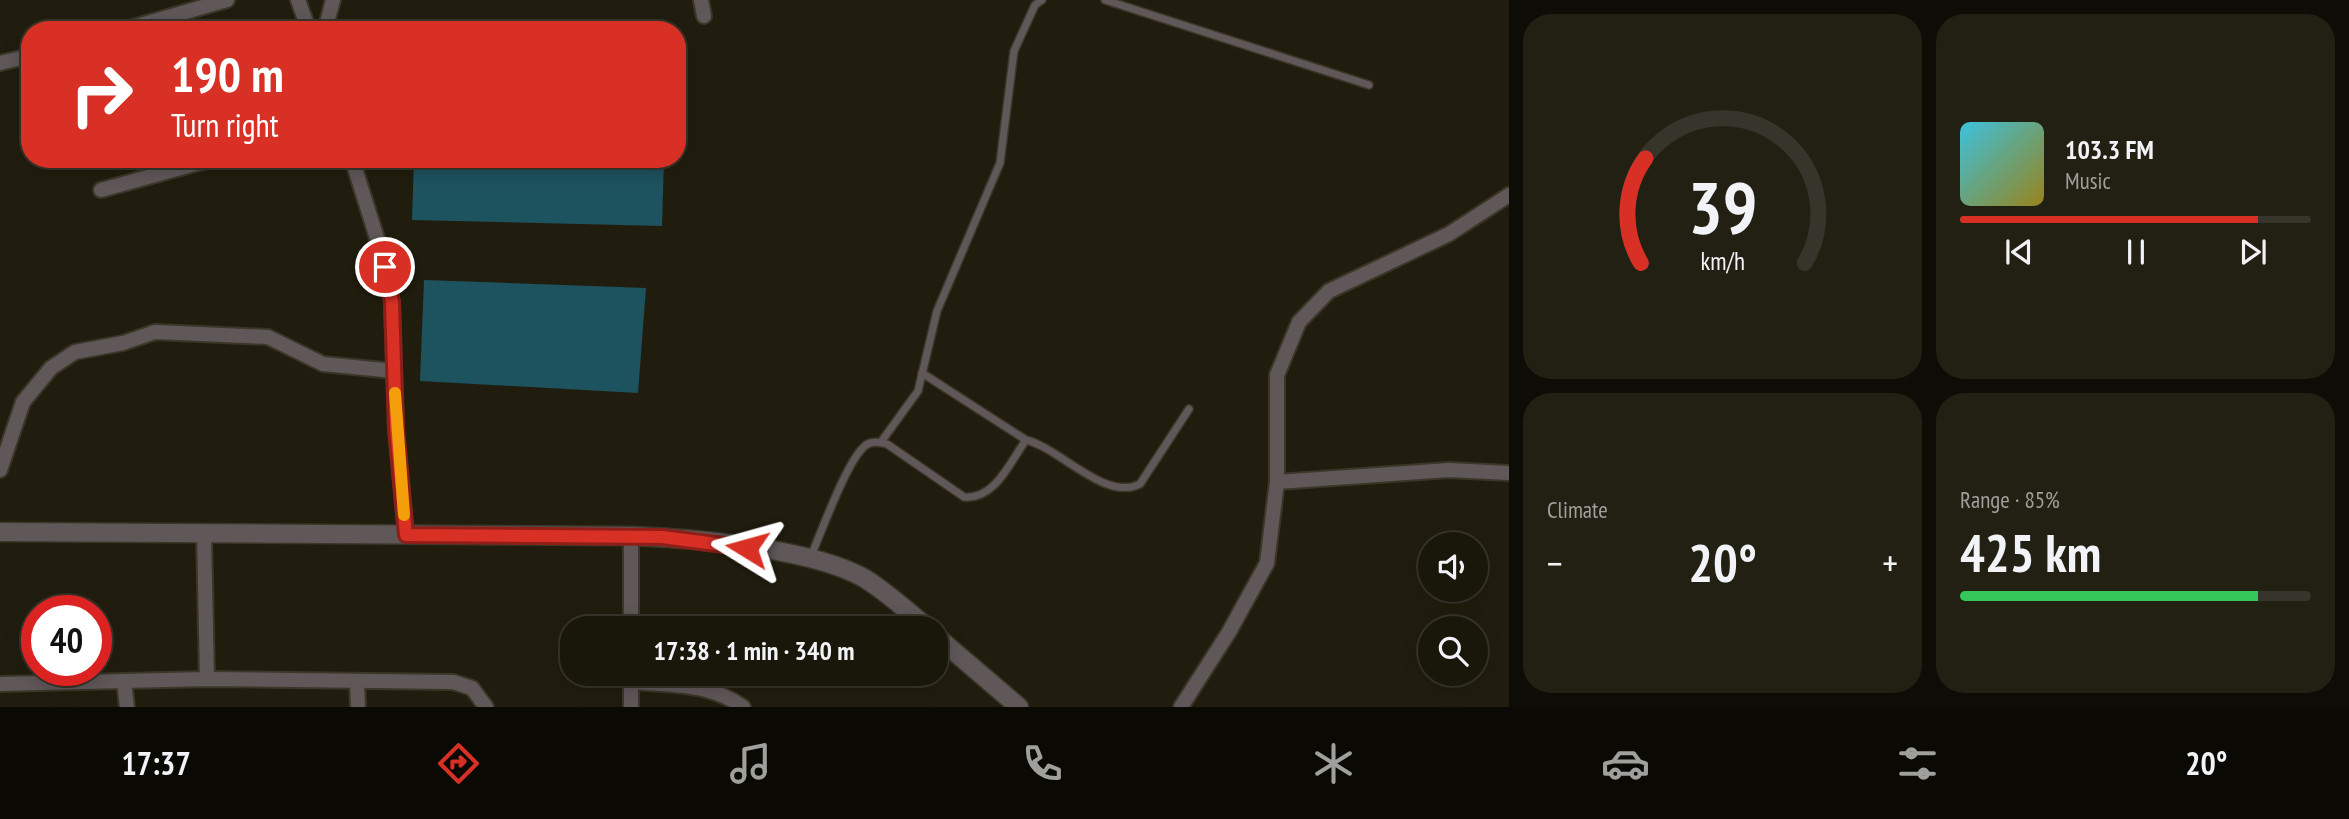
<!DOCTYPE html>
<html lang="en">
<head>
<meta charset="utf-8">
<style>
  body { margin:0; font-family:"PT Sans Narrow",sans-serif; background:#221f13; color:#f1f3f6; height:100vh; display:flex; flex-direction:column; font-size:26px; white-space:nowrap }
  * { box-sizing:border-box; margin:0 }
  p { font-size:23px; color:#9f9f9c }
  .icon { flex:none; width:38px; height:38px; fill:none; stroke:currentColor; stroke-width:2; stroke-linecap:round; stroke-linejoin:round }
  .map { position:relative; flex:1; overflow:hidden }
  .drawer { display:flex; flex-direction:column; gap:14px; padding:14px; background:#0e0c06; width:840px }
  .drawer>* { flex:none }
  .guide { position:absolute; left:21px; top:21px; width:665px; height:147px; border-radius:28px; box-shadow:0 4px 18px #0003,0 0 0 2px #37352b; background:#d93025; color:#fff; overflow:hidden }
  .controls { position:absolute; left:1418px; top:532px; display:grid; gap:14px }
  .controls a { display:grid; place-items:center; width:70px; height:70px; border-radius:50%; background:#19160a; box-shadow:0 4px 18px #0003,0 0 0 2px #37352b; font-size:35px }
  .speed { position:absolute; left:21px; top:595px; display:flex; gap:14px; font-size:35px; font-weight:700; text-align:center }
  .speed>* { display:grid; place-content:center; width:91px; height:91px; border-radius:50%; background:#19160a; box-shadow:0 4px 18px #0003,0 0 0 2px #37352b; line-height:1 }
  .speed .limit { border:10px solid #d22; background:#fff; color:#111 }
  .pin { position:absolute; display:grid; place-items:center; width:60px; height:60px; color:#fff; margin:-30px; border:4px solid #fff; border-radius:50%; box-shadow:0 2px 7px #0007 }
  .me { position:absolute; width:77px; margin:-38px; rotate:278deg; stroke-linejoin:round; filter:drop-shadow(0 0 5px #0008) }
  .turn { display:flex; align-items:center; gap:24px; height:147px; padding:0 35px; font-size:32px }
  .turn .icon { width:91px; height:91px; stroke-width:2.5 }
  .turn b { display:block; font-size:49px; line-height:60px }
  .big { font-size:52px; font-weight:800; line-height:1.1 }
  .drawer .tile { flex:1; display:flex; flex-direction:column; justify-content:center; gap:10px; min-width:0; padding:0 24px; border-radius:28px; background:#221f13 }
  .drawer .dial { align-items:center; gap:0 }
  .dial svg { height:182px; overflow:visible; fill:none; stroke:#37352b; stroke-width:7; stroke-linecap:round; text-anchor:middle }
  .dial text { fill:#f1f3f6; stroke:none }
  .song { display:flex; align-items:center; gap:21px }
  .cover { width:84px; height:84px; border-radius:10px; background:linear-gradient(135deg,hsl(190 70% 55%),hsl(50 70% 35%)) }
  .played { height:7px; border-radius:4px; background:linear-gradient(90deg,#d93025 85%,#37352b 85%) }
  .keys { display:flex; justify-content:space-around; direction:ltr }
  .heat { display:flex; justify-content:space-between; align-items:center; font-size:38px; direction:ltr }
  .charge { height:10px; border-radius:5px; background:linear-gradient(90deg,#34c759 85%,#37352b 0) }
  .drawer .tiles { flex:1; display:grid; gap:14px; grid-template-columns:repeat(2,1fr) }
  .trip { position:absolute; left:560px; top:616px; width:388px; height:70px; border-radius:28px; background:#19160a; box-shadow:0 4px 18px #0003,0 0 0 2px #37352b; font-weight:800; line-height:70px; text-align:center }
  .dock { display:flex; height:112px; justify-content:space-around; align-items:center; background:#0a0904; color:#9f9f9c }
  .dock .icon { width:49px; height:49px }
  .dock .selected { color:#d93025 }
  .dock b { font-size:32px; color:#f1f3f6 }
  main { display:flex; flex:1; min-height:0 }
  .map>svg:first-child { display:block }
  .water { fill:#1d525f }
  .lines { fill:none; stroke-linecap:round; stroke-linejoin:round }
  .service-casing { stroke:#3a3728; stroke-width:10 }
  .minor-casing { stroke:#3a3728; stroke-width:18 }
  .tertiary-casing { stroke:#3a3728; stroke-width:21 }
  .service { stroke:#605759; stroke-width:7 }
  .minor { stroke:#605759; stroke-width:14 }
  .tertiary { stroke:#605759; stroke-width:18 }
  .route-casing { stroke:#8d1f18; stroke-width:18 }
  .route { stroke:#d93025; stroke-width:12 }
  .slow { stroke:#f59e0b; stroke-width:12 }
</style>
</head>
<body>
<main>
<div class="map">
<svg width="1509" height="707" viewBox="0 0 1509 707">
  <rect width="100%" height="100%" fill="#211d0e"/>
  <g class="water">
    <polygon points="414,159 664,159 662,226 412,220"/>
    <polygon points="424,280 646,288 638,393 420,381"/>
  </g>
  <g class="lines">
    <defs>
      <g id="service">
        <polyline points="1105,0 1369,85"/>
        <path d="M922 373 1026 440C1060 448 1105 502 1140 484L1189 409"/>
        <polyline points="881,442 918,391 937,311 1000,163 1014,51 1035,5 1042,0"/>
        <path d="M810 558C821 534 847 459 866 445 872 441 880 442 887 444L964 497C995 500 1010 462 1026 440"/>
      </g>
      <g id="minor">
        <polyline points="298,0 309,30"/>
        <polyline points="701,0 704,16"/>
        <polyline points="123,30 227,0"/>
        <polyline points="325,30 333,0"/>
        <polyline points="0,63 30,56"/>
        <polyline points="352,159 382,254 392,302 396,429 406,535"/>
        <polyline points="101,190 213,159"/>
        <polyline points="0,470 23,402 51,368 75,352 123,343 155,332 268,337 323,364 394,371"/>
        <polyline points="1277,482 1449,470 1509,473"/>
        <polyline points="204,534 207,679"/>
        <polyline points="631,536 631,628"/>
        <polyline points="124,681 127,707"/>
        <polyline points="357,682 358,707"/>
        <path d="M631 682C670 685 710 683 743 707"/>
        <polyline points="0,684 207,679 453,682 472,688 486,707"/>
        <polyline points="631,707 631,675"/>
        <polyline points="1181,707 1229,632 1267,563 1277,482 1277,375 1299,322 1329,291 1449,234 1509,195"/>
      </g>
      <g id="tertiary">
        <path d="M0 532 631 536C692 538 811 548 864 578 887 592 907 611 928 628"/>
        <polyline points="936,636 1019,707"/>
      </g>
    </defs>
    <use href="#service" class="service-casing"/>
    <use href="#minor" class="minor-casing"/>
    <use href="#tertiary" class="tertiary-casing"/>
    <use href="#service" class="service"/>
    <use href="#minor" class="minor"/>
    <use href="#tertiary" class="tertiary"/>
  </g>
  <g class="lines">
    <defs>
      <polyline id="route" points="385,267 392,302 396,429 406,535 662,537 747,548"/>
    </defs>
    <use href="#route" class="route-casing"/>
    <use href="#route" class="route"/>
    <polyline class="slow" points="395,393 404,515"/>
  </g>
</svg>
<div class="controls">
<a><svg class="icon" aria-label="sound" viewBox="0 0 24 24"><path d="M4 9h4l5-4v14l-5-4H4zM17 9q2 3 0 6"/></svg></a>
<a><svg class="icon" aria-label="search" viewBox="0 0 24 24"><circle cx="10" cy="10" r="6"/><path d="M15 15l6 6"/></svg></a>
</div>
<div class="speed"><div class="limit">40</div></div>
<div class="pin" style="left:385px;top:267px;background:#d93025"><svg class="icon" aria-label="arrive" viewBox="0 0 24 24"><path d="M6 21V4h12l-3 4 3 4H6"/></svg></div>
<svg class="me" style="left:747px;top:548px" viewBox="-20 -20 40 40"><path d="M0-17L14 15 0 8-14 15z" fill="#d93025" stroke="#fff" stroke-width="4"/></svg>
<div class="trip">17:38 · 1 min · 340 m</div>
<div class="guide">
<div class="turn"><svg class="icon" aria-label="right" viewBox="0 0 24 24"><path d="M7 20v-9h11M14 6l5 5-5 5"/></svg><div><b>190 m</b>Turn right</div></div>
</div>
</div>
<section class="drawer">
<div class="tiles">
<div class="tile dial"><svg viewBox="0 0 100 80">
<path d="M14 69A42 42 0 1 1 86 69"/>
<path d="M14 69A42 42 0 0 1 16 23" stroke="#d93025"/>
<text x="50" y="56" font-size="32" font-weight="700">39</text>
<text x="50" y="72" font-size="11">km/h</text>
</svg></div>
<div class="tile">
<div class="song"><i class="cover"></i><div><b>103.3 FM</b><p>Music</p></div></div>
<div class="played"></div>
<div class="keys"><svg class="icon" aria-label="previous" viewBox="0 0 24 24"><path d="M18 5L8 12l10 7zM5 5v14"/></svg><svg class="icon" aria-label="pause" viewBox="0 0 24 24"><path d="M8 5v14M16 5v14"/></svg><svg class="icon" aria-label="next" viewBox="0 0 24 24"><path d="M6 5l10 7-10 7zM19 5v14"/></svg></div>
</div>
<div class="tile"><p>Climate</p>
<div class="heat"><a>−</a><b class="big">20°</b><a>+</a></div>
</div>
<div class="tile"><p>Range · 85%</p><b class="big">425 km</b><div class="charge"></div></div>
</div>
</section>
</main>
<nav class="dock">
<b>17:37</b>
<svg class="icon selected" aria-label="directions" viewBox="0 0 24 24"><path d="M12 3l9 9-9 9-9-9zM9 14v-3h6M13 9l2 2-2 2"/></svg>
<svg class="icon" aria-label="music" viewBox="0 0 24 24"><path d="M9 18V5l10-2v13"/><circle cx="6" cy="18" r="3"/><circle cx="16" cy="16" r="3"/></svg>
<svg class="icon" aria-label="phone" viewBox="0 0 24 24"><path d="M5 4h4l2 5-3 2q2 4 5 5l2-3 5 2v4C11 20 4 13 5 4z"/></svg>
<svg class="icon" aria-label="climate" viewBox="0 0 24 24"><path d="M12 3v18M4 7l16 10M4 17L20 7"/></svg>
<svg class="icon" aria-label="car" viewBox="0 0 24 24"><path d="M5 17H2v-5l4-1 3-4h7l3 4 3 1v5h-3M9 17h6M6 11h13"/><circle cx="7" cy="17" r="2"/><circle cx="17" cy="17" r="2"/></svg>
<svg class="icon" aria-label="filters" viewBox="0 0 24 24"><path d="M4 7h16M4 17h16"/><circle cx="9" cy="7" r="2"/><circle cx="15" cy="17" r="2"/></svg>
<b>20°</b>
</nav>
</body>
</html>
